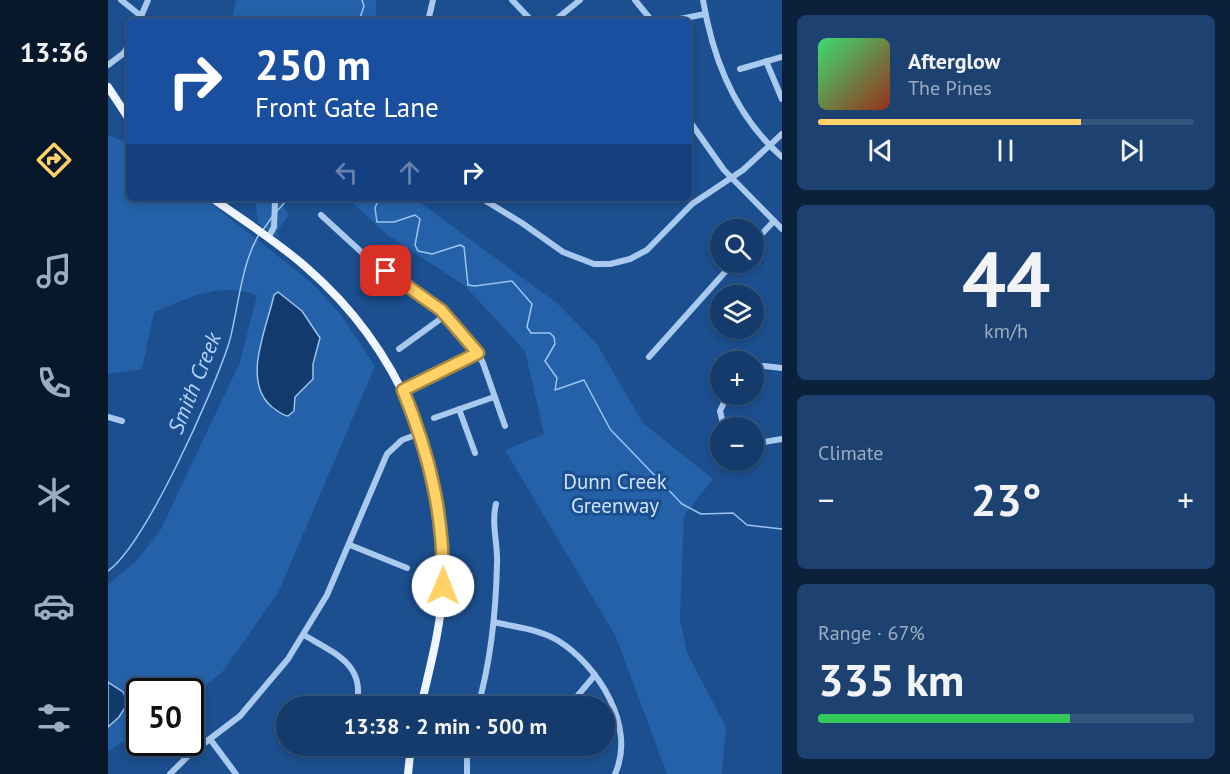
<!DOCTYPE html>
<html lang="en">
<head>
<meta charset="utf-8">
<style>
  body { margin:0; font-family:"PT Sans",sans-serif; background:#1d4271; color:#f1f3f6; height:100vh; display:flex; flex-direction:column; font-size:22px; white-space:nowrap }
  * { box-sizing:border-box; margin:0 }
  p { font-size:20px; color:#9dadc1 }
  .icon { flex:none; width:33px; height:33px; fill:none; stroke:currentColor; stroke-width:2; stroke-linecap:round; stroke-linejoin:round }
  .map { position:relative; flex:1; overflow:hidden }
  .details { display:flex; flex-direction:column; gap:15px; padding:15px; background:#0b203b; width:448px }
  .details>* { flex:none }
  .guide { position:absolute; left:18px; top:18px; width:566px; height:183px; border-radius:9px; box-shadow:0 3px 9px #0003,0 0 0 2px #33557e; background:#1a4fa0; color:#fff; overflow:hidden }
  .fabs { position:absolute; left:602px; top:219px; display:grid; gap:12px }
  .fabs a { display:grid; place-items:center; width:54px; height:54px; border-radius:50%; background:#143b6b; box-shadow:0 3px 9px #0003,0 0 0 2px #33557e; font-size:30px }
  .speed { position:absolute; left:18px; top:678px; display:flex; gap:12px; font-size:30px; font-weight:700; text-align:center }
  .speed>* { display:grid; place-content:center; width:78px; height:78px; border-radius:50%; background:#143b6b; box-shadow:0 3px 9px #0003,0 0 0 2px #33557e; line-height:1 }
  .speed .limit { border:3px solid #111; border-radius:9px; background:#fff; color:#111 }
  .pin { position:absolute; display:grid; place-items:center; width:51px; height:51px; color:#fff; margin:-26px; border-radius:12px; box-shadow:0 3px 9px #0006 }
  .me { position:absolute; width:66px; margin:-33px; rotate:1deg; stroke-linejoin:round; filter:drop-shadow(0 0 4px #0008) }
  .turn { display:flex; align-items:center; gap:21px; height:126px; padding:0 30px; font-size:27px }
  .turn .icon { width:78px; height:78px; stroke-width:2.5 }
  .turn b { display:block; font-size:42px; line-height:51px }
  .lanes { display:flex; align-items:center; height:57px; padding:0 30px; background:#0003; justify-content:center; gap:30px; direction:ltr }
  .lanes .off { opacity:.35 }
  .big { font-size:45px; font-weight:800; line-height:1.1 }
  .details .widget { flex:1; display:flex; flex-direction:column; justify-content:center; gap:9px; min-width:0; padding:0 21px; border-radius:9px; background:#1d4271 }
  .details .dial { align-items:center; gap:0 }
  .dial b { font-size:78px; line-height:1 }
  .song { display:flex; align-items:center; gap:18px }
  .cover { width:72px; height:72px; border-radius:9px; background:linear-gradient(135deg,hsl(140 70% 55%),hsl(10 70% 35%)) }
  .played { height:6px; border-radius:3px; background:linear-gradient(90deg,#ffd166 70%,#33557e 70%) }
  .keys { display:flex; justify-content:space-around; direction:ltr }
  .heat { display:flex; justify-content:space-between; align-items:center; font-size:33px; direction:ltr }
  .charge { height:9px; border-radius:4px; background:linear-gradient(90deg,#34c759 67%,#33557e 0) }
  .trip { position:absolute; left:168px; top:696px; width:339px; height:60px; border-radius:30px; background:#143b6b; box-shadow:0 3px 9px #0003,0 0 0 2px #33557e; font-weight:800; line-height:60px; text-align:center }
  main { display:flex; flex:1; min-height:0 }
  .tabs { display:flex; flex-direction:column; width:108px; justify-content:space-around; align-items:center; background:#08182b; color:#9dadc1 }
  .tabs .icon { width:42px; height:42px }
  .tabs .on { color:#ffd166 }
  .tabs b { font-size:27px; color:#f1f3f6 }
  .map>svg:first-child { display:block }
  .green { fill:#2461a8 }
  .water { fill:#123a6d; stroke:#9cc4f0; stroke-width:1.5 }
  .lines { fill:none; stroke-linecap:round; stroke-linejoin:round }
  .stream { stroke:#9cc4f0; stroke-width:1.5 }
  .minor { stroke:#a9c9ee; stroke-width:6 }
  .major { stroke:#f0f6ff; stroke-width:8 }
  .route-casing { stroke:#a68842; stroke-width:15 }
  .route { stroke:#ffd166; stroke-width:10 }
  .labels { text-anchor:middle; stroke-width:6; stroke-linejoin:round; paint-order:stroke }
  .park-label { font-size:21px; fill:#cfe3fa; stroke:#1b4f8f }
  .water-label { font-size:22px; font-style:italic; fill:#b5d3f5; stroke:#1b4f8f }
</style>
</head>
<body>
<main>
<nav class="tabs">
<b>13:36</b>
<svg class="icon on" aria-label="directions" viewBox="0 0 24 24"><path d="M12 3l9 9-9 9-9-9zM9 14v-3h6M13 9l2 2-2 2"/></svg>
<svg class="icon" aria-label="music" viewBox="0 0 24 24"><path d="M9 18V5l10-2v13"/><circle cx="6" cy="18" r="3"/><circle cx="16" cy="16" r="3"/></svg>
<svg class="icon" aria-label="phone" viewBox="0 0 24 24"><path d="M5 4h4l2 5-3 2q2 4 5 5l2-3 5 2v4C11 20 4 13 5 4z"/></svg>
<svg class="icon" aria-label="climate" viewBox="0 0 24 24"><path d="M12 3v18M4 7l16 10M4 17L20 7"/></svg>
<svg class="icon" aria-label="car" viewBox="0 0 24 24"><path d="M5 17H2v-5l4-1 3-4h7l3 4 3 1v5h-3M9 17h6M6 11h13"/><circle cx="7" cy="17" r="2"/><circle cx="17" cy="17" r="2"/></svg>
<svg class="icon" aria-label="filters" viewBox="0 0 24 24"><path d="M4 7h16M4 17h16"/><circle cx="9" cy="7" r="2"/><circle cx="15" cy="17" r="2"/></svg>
</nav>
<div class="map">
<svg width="674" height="774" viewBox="0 0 674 774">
  <rect width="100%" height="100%" fill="#1b4f8f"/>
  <g class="green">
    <polygon points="128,0 268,0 268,21 123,21"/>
    <path d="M0 135 21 143V198H96L204 283 233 315 267 366 170 593 115 671 83 698 82 692H32L31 732 0 751V585L28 561 52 531 132 362 149 295C110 282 83 297 46 312L34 369 0 374Z"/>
    <polygon points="147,198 180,198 174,204 181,215 169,231 171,239 150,223"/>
    <polygon points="240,198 306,198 450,304 489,344 535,423 605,479 576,516 572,619 579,653 618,727 614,774 559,774 508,637 397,450 436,434 417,351 357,286 278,234"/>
  </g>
  <g class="water">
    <path d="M170 292 194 311 212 338 205 364V379L187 397 186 411 180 416C173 415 170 411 164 407 133 381 159 328 166 295Z"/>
    <polygon points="0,682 15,692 20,703 11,717 0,727"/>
  </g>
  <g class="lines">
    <g class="stream">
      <polyline points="251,21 256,6 254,0"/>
      <polyline points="271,198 267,208 269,222 286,222 307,215 312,219 307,245 310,251 324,254 352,245 356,247 360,285 367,286 404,281 424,304 419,327 423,333 442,333 446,337 447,344 437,361 449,378 447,390 476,380 502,429 574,504 593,514 625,513 639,525 674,529"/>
      <polyline points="169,211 181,198"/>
      <polyline points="155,230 164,217"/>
      <path d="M0 571C38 544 106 390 121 343 130 311 133 262 152 233"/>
    </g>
    <g class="minor">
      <polyline points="13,0 33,16"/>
      <polyline points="404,0 424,21"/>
      <polyline points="527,0 544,21"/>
      <path d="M595 0C605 60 627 116 674 157"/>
      <polyline points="31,21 40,0"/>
      <polyline points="320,21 325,0"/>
      <polyline points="446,21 472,0"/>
      <polyline points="562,21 597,14"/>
      <polyline points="658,61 674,99"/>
      <polyline points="0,65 16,53 21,44"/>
      <polyline points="632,69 674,57"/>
      <polyline points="580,119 616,170 674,229"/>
      <polyline points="373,198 414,223 455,252 486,264 502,264 522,259 539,250 584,204 635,170 674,134"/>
      <polyline points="213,215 262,260 333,310 365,345 375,363 397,426"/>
      <polyline points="160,238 166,227 167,202"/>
      <polyline points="645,243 666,221"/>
      <polyline points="291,349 338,315"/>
      <polyline points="541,357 626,262"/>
      <polyline points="645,368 656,366 674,368"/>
      <polyline points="295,390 370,353"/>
      <polyline points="351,409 367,453"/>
      <polyline points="0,417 14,421"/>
      <polyline points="326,418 386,397"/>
      <polyline points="616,428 612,411 620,394"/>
      <polyline points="645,440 656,442 674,439"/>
      <polyline points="242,545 299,568"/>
      <path d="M386 622C406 627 431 629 449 640 489 664 529 726 507 774"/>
      <path d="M196 635C226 653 259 665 248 706"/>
      <path d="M370 706C383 660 388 611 389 564 390 543 383 524 388 504"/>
      <polyline points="461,706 487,675"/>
      <polyline points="102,739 128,774"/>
      <polyline points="359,746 359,774"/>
      <polyline points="229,754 235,746"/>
      <polyline points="62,774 82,754 132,716 180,659 219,595 279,454 294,440 313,433"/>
    </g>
    <g class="major">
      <polyline points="0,87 21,119"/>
      <path d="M104 198C136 221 170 242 199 268 290 347 342 466 335 586 333 627 322 667 313 706"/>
      <polyline points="300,774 303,746"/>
    </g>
  </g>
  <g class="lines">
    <defs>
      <path id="route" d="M278 271 333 310 370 353 295 390C322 456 336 515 335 586"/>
    </defs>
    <use href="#route" class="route-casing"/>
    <use href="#route" class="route"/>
  </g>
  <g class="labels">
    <g class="park-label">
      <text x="507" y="489">Dunn Creek<tspan x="507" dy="24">Greenway</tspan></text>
    </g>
    <g class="water-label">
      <text transform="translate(86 383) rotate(-68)" y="8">Smith Creek</text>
    </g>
  </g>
</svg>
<div class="fabs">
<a><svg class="icon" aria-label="search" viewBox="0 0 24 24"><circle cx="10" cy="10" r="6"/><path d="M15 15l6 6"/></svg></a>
<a><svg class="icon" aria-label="layers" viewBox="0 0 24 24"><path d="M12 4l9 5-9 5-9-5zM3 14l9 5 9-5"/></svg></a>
<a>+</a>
<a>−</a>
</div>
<div class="speed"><div class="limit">50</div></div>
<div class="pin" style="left:278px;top:271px;background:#d93025"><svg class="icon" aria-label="arrive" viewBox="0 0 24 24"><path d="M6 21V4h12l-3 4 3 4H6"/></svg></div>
<svg class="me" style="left:335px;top:586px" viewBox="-20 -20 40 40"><circle r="19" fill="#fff"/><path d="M0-13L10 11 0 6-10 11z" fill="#ffd166"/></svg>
<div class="trip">13:38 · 2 min · 500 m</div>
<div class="guide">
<div class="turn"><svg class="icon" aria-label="right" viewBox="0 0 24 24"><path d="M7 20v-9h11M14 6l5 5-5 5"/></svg><div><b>250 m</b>Front Gate Lane</div></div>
<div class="lanes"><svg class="icon off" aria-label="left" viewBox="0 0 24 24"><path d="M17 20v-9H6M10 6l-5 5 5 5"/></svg><svg class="icon off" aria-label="ahead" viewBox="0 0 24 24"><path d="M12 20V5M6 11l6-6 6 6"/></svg><svg class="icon" aria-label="right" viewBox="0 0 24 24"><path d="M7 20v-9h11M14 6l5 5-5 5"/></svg></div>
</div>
</div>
<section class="details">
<div class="widget">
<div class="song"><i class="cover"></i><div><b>Afterglow</b><p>The Pines</p></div></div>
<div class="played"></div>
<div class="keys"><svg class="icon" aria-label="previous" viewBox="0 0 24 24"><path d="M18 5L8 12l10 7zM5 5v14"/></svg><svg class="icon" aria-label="pause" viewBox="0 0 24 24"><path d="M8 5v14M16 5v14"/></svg><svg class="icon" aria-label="next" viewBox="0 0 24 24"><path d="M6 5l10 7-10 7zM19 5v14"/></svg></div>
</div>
<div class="widget dial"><b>44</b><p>km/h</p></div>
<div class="widget"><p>Climate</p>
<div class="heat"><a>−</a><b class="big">23°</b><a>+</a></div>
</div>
<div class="widget"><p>Range · 67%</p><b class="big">335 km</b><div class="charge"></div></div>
</section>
</main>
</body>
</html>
